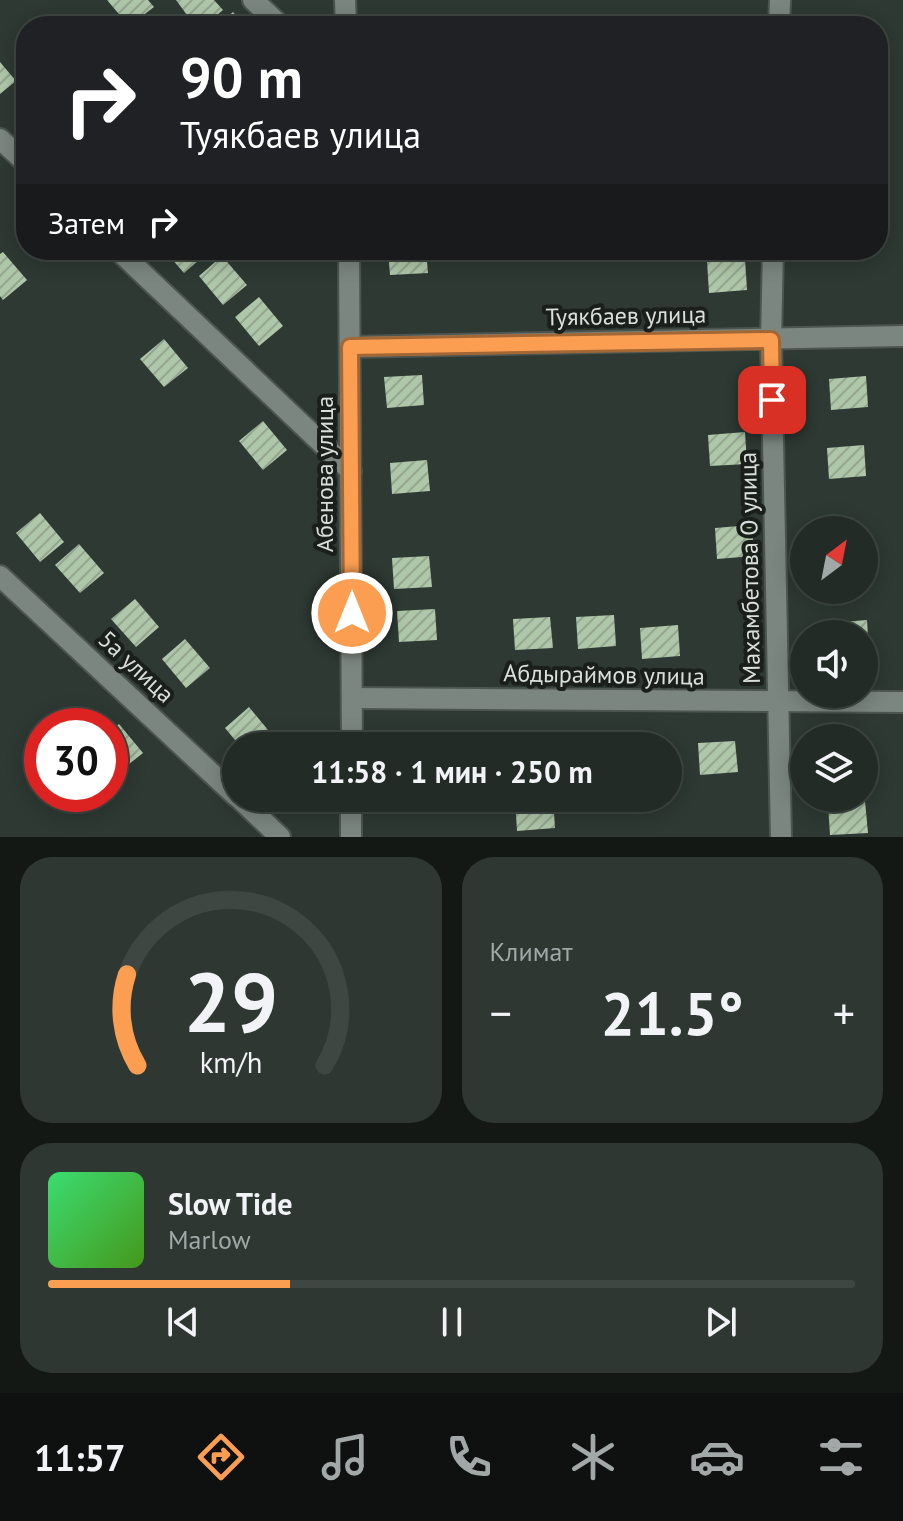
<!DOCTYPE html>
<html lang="ru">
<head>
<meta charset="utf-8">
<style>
  body { margin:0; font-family:"PT Sans",sans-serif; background:#2e3732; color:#f1f3f6; height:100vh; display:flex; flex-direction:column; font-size:30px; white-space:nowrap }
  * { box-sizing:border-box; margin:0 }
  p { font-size:26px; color:#a2a7a7 }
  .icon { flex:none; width:44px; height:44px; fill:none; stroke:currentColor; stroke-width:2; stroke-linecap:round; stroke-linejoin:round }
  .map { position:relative; height:837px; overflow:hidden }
  .drawer { display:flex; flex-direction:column; gap:20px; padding:20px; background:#131815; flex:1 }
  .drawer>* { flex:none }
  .top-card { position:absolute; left:16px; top:16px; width:872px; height:244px; border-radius:32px; box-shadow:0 4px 20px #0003,0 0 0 2px #3f4743; background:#202124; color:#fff; overflow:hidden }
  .needle { width:52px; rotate:32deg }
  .tools { position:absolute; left:790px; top:516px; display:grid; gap:16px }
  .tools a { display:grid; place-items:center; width:88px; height:88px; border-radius:50%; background:#222b26; box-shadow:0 4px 20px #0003,0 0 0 2px #3f4743; font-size:40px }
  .speed { position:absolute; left:24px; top:708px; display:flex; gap:16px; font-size:40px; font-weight:700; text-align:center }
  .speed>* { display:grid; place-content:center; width:104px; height:104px; border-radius:50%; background:#222b26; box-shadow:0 4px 20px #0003,0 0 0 2px #3f4743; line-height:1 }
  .speed .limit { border:12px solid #d22; background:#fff; color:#111 }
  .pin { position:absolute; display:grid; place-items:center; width:68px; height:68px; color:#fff; margin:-34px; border-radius:16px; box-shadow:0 4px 12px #0006 }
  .me { position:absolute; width:88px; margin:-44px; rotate:0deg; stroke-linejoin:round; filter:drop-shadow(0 0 6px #0008) }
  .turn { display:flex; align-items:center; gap:28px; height:168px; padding:0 32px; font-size:36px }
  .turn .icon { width:104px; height:104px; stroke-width:2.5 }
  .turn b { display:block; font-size:56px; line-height:68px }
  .then { display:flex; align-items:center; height:76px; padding:0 32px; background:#0003; gap:16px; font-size:30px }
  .big { font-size:60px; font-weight:600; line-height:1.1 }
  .drawer .card { flex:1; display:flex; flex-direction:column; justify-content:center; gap:12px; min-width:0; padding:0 28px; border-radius:32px; background:#2e3732 }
  .drawer .dial { align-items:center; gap:0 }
  .dial svg { height:208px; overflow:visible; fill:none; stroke:#3f4743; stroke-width:7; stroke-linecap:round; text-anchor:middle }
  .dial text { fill:#f1f3f6; stroke:none }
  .song { display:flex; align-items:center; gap:24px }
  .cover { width:96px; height:96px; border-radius:12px; background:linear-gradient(135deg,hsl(140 70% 55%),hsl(100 70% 35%)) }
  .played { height:8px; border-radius:4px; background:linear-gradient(90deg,#fb9e52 30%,#3f4743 30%) }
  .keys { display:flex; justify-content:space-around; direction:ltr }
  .heat { display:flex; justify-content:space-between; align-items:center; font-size:44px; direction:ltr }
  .drawer .tiles { flex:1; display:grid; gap:20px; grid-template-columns:1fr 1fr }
  .card:last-child { grid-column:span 2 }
  .trip { position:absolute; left:222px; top:732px; width:460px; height:80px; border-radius:40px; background:#222b26; box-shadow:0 4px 20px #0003,0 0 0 2px #3f4743; font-weight:600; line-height:80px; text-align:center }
  .tabs { display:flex; height:128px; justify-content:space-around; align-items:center; background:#0e110f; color:#a2a7a7 }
  .tabs .icon { width:56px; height:56px }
  .tabs .current { color:#fb9e52 }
  .tabs b { font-size:36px; color:#f1f3f6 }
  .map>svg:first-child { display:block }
  .building { fill:url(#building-hatch) }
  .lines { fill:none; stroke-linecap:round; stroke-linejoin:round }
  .minor-casing { stroke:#4d5551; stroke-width:24 }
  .minor { stroke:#7a867f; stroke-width:20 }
  .route-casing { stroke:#a36735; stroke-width:20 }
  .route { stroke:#fb9e52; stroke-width:14 }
  .labels { text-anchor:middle; stroke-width:8; stroke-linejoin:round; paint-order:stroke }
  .street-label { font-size:24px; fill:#d9dfdb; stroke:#1a1f1c }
</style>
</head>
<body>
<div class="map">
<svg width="903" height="837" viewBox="0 0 903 837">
  <defs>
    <pattern id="building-hatch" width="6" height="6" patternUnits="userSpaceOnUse" patternTransform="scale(2)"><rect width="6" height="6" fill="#afc7a9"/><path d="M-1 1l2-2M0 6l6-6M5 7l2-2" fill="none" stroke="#94a68f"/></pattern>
  </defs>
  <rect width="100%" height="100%" fill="#2e3933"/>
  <g class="building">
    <polygon points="107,0 148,0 154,7 129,26"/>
    <polygon points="176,0 214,0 223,10 204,26 195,26"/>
    <polygon points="233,12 245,26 217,26"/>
    <polygon points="736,18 736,26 698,26 698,21"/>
    <polygon points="0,62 16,81 0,94"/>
    <polygon points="164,250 205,250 207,253 184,273"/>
    <polygon points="388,250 426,250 428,273 390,275"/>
    <polygon points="3,252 27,280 3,300 0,296 0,254"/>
    <polygon points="222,256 247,285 223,305 199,276"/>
    <polygon points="745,259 747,290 709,293 707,261"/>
    <polygon points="259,297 283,326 259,346 235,317"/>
    <polygon points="164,339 188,368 164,387 140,359"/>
    <polygon points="422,375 424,405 387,408 384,377"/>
    <polygon points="866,376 868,407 831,410 829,379"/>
    <polygon points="263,421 287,450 263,470 239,441"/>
    <polygon points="745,432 747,464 710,466 708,435"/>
    <polygon points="864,445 866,476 829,479 827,448"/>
    <polygon points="427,460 430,491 392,494 390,463"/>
    <polygon points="40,513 64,542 40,562 16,533"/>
    <polygon points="752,525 754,556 717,559 715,528"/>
    <polygon points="79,544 104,573 80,593 55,565"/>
    <polygon points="429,556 432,587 394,589 392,558"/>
    <polygon points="135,599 159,627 136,647 111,619"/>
    <polygon points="435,609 437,640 399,642 397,611"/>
    <polygon points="614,615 616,646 578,649 576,617"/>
    <polygon points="550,617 553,648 515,650 513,619"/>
    <polygon points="867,620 869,651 864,652 864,634 830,634 829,623"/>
    <polygon points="678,625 680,656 642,659 640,628"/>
    <polygon points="185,639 210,668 186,688 162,659"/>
    <polygon points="249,707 273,736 261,746 240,746 225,728"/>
    <polygon points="119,724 143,753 119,772 110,761 110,731"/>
    <polygon points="735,741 738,772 700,775 698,743"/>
    <polygon points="864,742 866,742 869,774 864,775"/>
    <polygon points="553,798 555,828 517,831 515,800"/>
    <polygon points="865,801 868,833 830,835 828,804"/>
  </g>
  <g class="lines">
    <defs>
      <g id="minor">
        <polyline points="253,0 281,26"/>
        <polyline points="345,0 346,26"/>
        <polyline points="779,26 780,0"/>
        <polyline points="0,139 26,163"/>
        <polyline points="118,250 351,471"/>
        <polyline points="349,250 352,746"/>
        <polyline points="773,250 771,340 781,837"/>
        <polyline points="350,347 903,336"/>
        <polyline points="0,576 236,796"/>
        <polyline points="352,698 903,702"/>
        <polyline points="239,798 280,837"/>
        <polyline points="351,837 351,798"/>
      </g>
    </defs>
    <use href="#minor" class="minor-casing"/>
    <use href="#minor" class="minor"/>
  </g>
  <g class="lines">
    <defs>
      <polyline id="route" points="352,613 350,347 771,340 772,400"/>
    </defs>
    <use href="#route" class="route-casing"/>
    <use href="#route" class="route"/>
  </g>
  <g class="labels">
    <g class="street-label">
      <text transform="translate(626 316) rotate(-1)" y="8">Туякбаев улица</text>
      <text transform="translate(325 474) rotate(-90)" y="8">Абенова улица</text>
      <text transform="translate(750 568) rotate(-91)" y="8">Махамбетова О улица</text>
      <text transform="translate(136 667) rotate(43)" y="8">5а улица</text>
      <text transform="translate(604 675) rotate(1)" y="8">Абдыраймов улица</text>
    </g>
  </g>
</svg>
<div class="tools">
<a><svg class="needle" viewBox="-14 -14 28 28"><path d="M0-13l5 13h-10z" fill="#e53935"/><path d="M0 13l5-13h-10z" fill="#a2a7a7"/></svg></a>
<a><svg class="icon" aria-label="sound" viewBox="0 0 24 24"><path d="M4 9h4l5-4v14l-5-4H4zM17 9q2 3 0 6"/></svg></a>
<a><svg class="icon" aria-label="layers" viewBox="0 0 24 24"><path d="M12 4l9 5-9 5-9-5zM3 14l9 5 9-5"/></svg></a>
</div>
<div class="speed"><div class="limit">30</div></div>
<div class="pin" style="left:772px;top:400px;background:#d93025"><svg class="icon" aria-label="arrive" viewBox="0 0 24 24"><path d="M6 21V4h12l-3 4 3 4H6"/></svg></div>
<svg class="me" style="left:352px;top:613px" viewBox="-20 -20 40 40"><circle r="17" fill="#fb9e52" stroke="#fff" stroke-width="3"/><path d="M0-11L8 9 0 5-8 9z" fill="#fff"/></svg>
<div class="trip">11:58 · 1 мин · 250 m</div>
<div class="top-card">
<div class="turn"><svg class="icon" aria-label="right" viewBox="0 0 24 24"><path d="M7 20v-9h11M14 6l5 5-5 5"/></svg><div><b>90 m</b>Туякбаев улица</div></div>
<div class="then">Затем<svg class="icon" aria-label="right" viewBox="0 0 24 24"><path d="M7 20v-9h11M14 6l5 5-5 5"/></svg></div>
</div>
</div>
<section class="drawer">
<div class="tiles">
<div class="card dial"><svg viewBox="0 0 100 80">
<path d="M14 69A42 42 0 1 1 86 69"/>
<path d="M14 69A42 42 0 0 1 10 34" stroke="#fb9e52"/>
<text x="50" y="56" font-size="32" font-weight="700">29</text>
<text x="50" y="72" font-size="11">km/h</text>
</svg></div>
<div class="card"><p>Климат</p>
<div class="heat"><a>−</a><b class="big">21.5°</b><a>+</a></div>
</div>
<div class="card">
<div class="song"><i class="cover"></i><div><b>Slow Tide</b><p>Marlow</p></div></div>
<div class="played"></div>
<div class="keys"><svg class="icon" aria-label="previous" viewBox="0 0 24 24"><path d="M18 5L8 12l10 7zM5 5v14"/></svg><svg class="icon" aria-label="pause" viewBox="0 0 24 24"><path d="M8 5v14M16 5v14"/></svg><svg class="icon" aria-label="next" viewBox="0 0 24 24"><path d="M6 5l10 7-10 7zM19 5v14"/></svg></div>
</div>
</div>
</section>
<nav class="tabs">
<b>11:57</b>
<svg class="icon current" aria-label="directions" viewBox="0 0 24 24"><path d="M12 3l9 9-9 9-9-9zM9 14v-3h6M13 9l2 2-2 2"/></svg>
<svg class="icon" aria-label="music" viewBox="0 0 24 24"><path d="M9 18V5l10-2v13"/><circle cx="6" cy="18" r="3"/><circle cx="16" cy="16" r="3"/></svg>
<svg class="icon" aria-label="phone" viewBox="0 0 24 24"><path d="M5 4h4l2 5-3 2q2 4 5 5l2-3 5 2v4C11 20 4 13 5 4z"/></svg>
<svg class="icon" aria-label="climate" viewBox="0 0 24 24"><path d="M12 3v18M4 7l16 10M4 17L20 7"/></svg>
<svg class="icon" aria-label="car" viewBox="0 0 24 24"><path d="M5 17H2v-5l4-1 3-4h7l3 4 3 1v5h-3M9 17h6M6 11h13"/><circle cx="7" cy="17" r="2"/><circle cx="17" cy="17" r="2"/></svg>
<svg class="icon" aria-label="filters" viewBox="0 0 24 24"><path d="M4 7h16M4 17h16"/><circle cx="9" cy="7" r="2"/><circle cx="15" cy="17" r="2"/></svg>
</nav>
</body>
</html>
